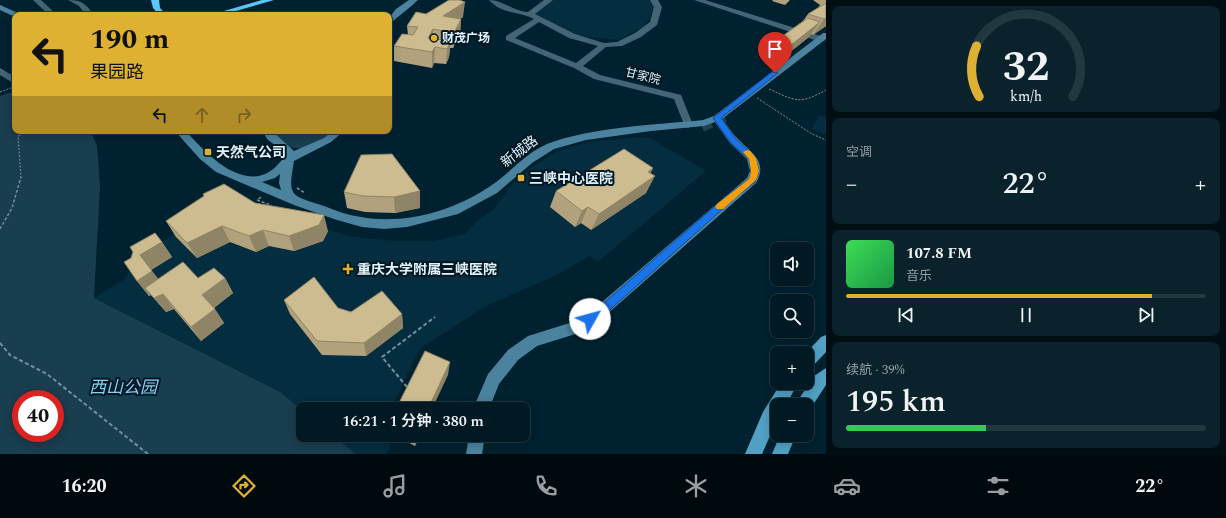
<!DOCTYPE html>
<html lang="zh">
<head>
<meta charset="utf-8">
<style>
  body { margin:0; font-family:Spectral,"Noto Sans SC",serif; background:#0a222b; color:#f1f3f6; height:100vh; display:flex; flex-direction:column; font-size:15px; white-space:nowrap }
  * { box-sizing:border-box; margin:0 }
  p { font-size:13px; color:#95a0a6 }
  .icon { flex:none; width:22px; height:22px; fill:none; stroke:currentColor; stroke-width:2; stroke-linecap:round; stroke-linejoin:round }
  .map { position:relative; flex:1; overflow:hidden }
  .details { display:flex; flex-direction:column; gap:6px; padding:6px; background:#000e13; width:400px }
  .details>* { flex:none }
  .banner { position:absolute; left:12px; top:12px; width:380px; height:122px; border-radius:8px; box-shadow:0 2px 10px #0003,0 0 0 1px #223841; background:#deb133; color:#111; overflow:hidden }
  .buttons { position:absolute; left:770px; top:242px; display:grid; gap:8px }
  .buttons a { display:grid; place-items:center; width:44px; height:44px; border-radius:8px; background:#001923; box-shadow:0 2px 10px #0003,0 0 0 1px #223841; font-size:20px }
  .speed { position:absolute; left:12px; top:390px; display:flex; gap:8px; font-size:20px; font-weight:700; text-align:center }
  .speed>* { display:grid; place-content:center; width:52px; height:52px; border-radius:50%; background:#001923; box-shadow:0 2px 10px #0003,0 0 0 1px #223841; line-height:1 }
  .speed .limit { border:6px solid #d22; background:#fff; color:#111 }
  .pin { position:absolute; display:grid; place-items:center; width:34px; height:34px; color:#fff; margin:-41px -17px; border-radius:50% 50% 50% 0; rotate:-45deg; box-shadow:0 0 4px #0007 }
  .pin .icon { rotate:45deg }
  .me { position:absolute; width:44px; margin:-22px; rotate:52deg; stroke-linejoin:round; filter:drop-shadow(0 0 3px #0008) }
  .turn { display:flex; align-items:center; gap:14px; height:84px; padding:0 12px; font-size:18px }
  .turn .icon { width:52px; height:52px; stroke-width:2.5 }
  .turn b { display:block; font-size:28px; line-height:34px }
  .lanes { display:flex; align-items:center; height:38px; padding:0 12px; background:#0003; justify-content:center; gap:20px; direction:ltr }
  .lanes .off { opacity:.35 }
  .big { font-size:30px; font-weight:600; line-height:1.1 }
  .details .widget { flex:1; display:flex; flex-direction:column; justify-content:center; gap:6px; min-width:0; padding:0 14px; border-radius:8px; background:#0a222b }
  .details .dial { align-items:center; gap:0 }
  .dial svg { height:104px; overflow:visible; fill:none; stroke:#223841; stroke-width:7; stroke-linecap:round; text-anchor:middle }
  .dial text { fill:#f1f3f6; stroke:none }
  .song { display:flex; align-items:center; gap:12px }
  .cover { width:48px; height:48px; border-radius:6px; background:linear-gradient(135deg,hsl(130 70% 55%),hsl(140 70% 35%)) }
  .played { height:4px; border-radius:2px; background:linear-gradient(90deg,#deb133 85%,#223841 85%) }
  .keys { display:flex; justify-content:space-around; direction:ltr }
  .heat { display:flex; justify-content:space-between; align-items:center; font-size:22px; direction:ltr }
  .charge { height:6px; border-radius:3px; background:linear-gradient(90deg,#34c759 39%,#223841 0) }
  .trip { position:absolute; left:296px; top:402px; width:234px; height:40px; border-radius:8px; background:#001923; box-shadow:0 2px 10px #0003,0 0 0 1px #223841; font-weight:600; line-height:40px; text-align:center }
  .menu { display:flex; height:64px; justify-content:space-around; align-items:center; background:#000a0e; color:#95a0a6 }
  .menu .icon { width:28px; height:28px }
  .menu .active { color:#deb133 }
  .menu b { font-size:18px; color:#f1f3f6 }
  main { display:flex; flex:1; min-height:0 }
  .map>svg:first-child { display:block }
  .built { fill:#042d3f }
  .green { fill:#193e4f; fill-rule:evenodd }
  .lines { fill:none; stroke-linecap:round; stroke-linejoin:round }
  .street-tunnel { stroke:#22404e; stroke-width:10; stroke-dasharray:10 5; stroke-linecap:butt }
  .path-far2 { stroke:#768f9b; stroke-width:1; stroke-dasharray:2 1.5; stroke-linecap:butt }
  .path-far1 { stroke:#768f9b; stroke-width:1.5; stroke-dasharray:3 2; stroke-linecap:butt }
  .path { stroke:#768f9b; stroke-width:2; stroke-dasharray:4 2.5; stroke-linecap:butt }
  .street { fill:#446575; fill-rule:evenodd }
  .secondary { fill:#4b829d; fill-rule:evenodd }
  .primary { fill:#52a0c4; fill-rule:evenodd }
  .highway { fill:#5bc7f9; fill-rule:evenodd }
  .wall { fill:#b1a27d }
  .shaded-wall { fill:#908466 }
  .building { fill:#cebc91; stroke:#908466 }
  .route { fill:#1a73e8; stroke:#114b97 }
  .slow { fill:#f59e0b }
  .poi-dot { fill:#deb133; stroke:#011722; stroke-width:1.5 }
  .labels { text-anchor:middle; stroke-width:4; stroke-linejoin:round; paint-order:stroke }
  .far-poi-label { font-size:12px; font-weight:bold; fill:#e0f2fc; stroke:#011722; text-anchor:start }
  .far-street-label { font-size:12px; fill:#e0f2fc; stroke:#011722 }
  .street-label { font-size:14px; fill:#e0f2fc; stroke:#011722 }
  .poi-label { font-size:14px; font-weight:bold; fill:#e0f2fc; stroke:#011722; text-anchor:start }
  .near-park-label { font-size:17px; font-style:italic; fill:#86d0f5; stroke:#011722 }
</style>
</head>
<body>
<main>
<div class="map">
<svg width="826" height="454" viewBox="0 0 826 454">
  <rect width="100%" height="100%" fill="#00212f"/>
  <g class="built">
    <polygon points="553,0 650,0 655,8 645,26 618,40 580,36 534,14"/>
    <polygon points="819,115 826,117 826,135 812,129"/>
    <polygon points="639,137 650,138 706,171 598,262 589,256 555,276 490,304 423,346 417,353 391,409 303,409 303,411 280,392 94,298 126,278 133,262 192,221 208,207 242,193 252,207 349,236 395,241 433,241 465,234 476,222 494,209 510,186 531,168 555,152 589,142"/>
    <polygon points="332,435 378,435 376,440 391,445 386,454 356,454"/>
  </g>
  <g class="green">
    <path d="M15 91V131H91L97 146 100 186 94 298 280 392 303 411V435H332L356 454H0V96ZM21 399H55V433H21Z"/>
    <path d="M271 131H336C330 138 325 140 318 143 295 153 287 149 271 131Z"/>
  </g>
  <g class="lines">
    <polyline class="street-tunnel" points="702,127 725,117"/>
    <g class="path-far2">
      <path d="M769 89C796 101 799 105 826 90"/>
      <polyline points="0,92 11,88"/>
      <polyline points="757,98 812,134 826,140"/>
      <polyline points="21,178 18,136 34,131"/>
    </g>
    <g class="path-far1">
      <polyline points="297,188 305,193"/>
      <polyline points="261,197 257,200 271,205"/>
      <polyline points="0,229 12,208 21,177"/>
    </g>
    <g class="path">
      <polyline points="0,343 10,355 47,374 148,454"/>
      <polyline points="407,387 382,357 435,317"/>
    </g>
    <g class="street">
      <polygon points="33,0 41,0 57,15 49,15"/>
      <path d="M68 0C82 0 86 4 94 15H86L79 6Z"/>
      <path d="M489 0C503 0 512 11 528 12L544 0H553L535 14 575 34 604 43 617 42 635 33 650 22 654 7 650 0H658L662 7 657 25 641 37 622 46 606 47 583 66 600 75 681 95 693 125 688 128 685 127 674 99 594 79 574 68 506 40V36L534 19C519 11 503 15 489 0ZM539 22 569 38 598 46 576 63 515 38Z"/>
      <polygon points="694,0 705,0 824,37 825,39 824,41 818,41"/>
      <polygon points="0,68 15,77 15,84 0,75"/>
    </g>
    <g class="secondary">
      <path d="M409 0H418C415 3 391 23 389 24V18L396 9Z"/>
      <polygon points="0,5 18,13 19,15 15,15 15,17 0,10"/>
      <path d="M823 33H826V39L722 119C727 125 732 133 738 139 750 152 769 161 756 183L605 316 585 331 537 346 518 360 499 384 489 409H473L488 374 508 350 528 336 576 321 595 308 747 178 750 171 747 159 730 143 715 122 704 126 651 131 586 140 554 149 532 163 497 193 458 214 407 227 384 229 362 227 337 220 294 205 216 172 200 159 175 131H186C203 150 235 186 265 174 273 171 278 164 284 158L283 151 268 140 262 131H272L294 151 324 138 333 131H344L331 142 294 161C288 197 289 195 324 206 336 211 348 215 361 217 404 225 453 211 489 187 509 174 524 154 547 144 591 127 655 125 703 120L714 116ZM280 174 279 183 281 190 262 182 275 178Z"/>
      <polygon points="469,435 485,435 482,454 466,454"/>
    </g>
    <g class="primary">
      <polygon points="826,335 826,352 812,367 807,369 807,353 806,353 821,337"/>
      <polygon points="826,368 826,385 809,411 807,411 807,405 795,405 814,376"/>
      <polygon points="781,383 798,383 786,405 777,405 777,420 762,454 745,454 763,412"/>
      <polygon points="780,435 796,435 788,454 772,454"/>
    </g>
    <g class="highway">
      <polygon points="151,0 159,0 160,8 167,15 159,15 153,8"/>
      <polygon points="262,0 274,0 222,15 210,15"/>
    </g>
  </g>
  <g class="wall">
    <polygon points="773,0 790,0 785,5 772,1"/>
    <polygon points="813,0 826,0 826,26 813,35 811,34 809,37 780,60 767,55 777,40 803,21 808,14 818,8 820,5"/>
    <polygon points="426,14 463,17 460,19 461,19 460,34 453,48 450,48 449,57 446,64 434,63 432,68 394,61 394,46 408,35 407,26"/>
    <polygon points="392,154 420,208 395,213 365,212 347,208 344,192"/>
    <polygon points="653,168 650,174 646,193 591,230 581,223 575,227 550,207 556,191"/>
    <polygon points="255,203 328,231 323,241 294,251 269,246 256,252 230,242 197,258 176,237 166,221"/>
    <polygon points="162,242 172,257 151,270 158,279 225,278 233,293 214,308 224,323 201,341 174,309 166,312 151,295 149,296 137,281"/>
    <polygon points="284,300 338,308 351,312 402,314 403,328 366,356 322,355 290,314"/>
    <polygon points="395,435 420,435 415,446"/>
  </g>
  <g class="shaded-wall">
    <polygon points="465,2 463,17 442,31 443,16"/>
    <polygon points="826,18 826,26 813,35 824,19"/>
    <polygon points="461,19 460,34 453,48 454,33"/>
    <polygon points="820,22 809,37 780,60 791,45"/>
    <polygon points="433,29 432,45 428,38"/>
    <polygon points="451,41 449,57 446,64 447,49"/>
    <polygon points="435,47 434,63 432,68 432,52"/>
    <polygon points="653,168 645,183 655,176 646,193 591,230 599,214 648,172"/>
    <polygon points="420,191 420,208 395,213 394,197"/>
    <polygon points="588,207 581,223 575,227 582,211"/>
    <polygon points="324,215 328,231 323,241 294,251 289,236"/>
    <polygon points="222,226 230,242 197,258 187,243"/>
    <polygon points="263,230 269,246 256,252 249,236"/>
    <polygon points="162,242 172,257 151,270 140,255"/>
    <polygon points="152,271 164,286 149,296 137,281"/>
    <polygon points="225,278 233,293 212,309 202,295"/>
    <polygon points="163,294 174,309 166,312 154,298"/>
    <polygon points="215,309 224,323 201,341 191,327"/>
    <polygon points="402,314 403,328 366,356 364,343"/>
    <polygon points="450,362 448,375 432,409 428,409"/>
    <polygon points="416,435 420,435 415,446 415,436"/>
  </g>
  <g class="building">
    <polygon points="449,0 459,0 465,2 443,16 461,19 454,33 433,29 428,38 451,41 447,49 435,47 432,52 394,46 402,34 413,35 418,27 407,26 416,12 426,14"/>
    <polygon points="826,3 826,18 824,19 808,14"/>
    <polygon points="808,18 820,22 791,45 777,40"/>
    <polygon points="624,149 653,168 648,172 655,176 599,214 588,207 582,211 556,191"/>
    <polygon points="392,154 420,191 394,197 363,196 344,192 361,155"/>
    <polygon points="224,184 255,203 324,215 319,225 289,236 263,230 249,236 222,226 187,243 166,221 204,196 203,194"/>
    <polygon points="155,233 162,242 140,255 152,271 137,281 124,262 131,258 133,252 130,247"/>
    <polygon points="183,262 198,278 214,268 225,278 202,295 215,309 191,327 163,294 154,298 145,288"/>
    <polygon points="314,277 338,308 351,312 382,291 402,314 364,343 317,341 284,300"/>
    <polygon points="425,351 450,362 428,409 396,409"/>
  </g>
  <polygon class="route" points="772,72 778,73 721,118 736,139 755,157 759,171 755,182 735,198 604,315 590,324 587,322 585,319 587,316 597,309 729,194 749,179 751,171 749,159 731,143 713,118"/>
  <polygon class="slow" points="747,150 750,151 756,158 759,171 756,180 723,209 717,209 715,207 717,204 749,179 751,171 749,159 743,152"/>
  <g class="poi-dot">
    <circle cx="434" cy="38" r="4"/>
    <rect x="204" y="148" width="8" height="8" rx="2"/>
    <rect x="517" y="174" width="8" height="8" rx="2"/>
    <path d="M346 263h4v4h4v4h-4v4h-4v-4h-4v-4h4z"/>
  </g>
  <g class="labels">
    <g class="far-poi-label">
      <text x="442" y="42">财茂广场</text>
    </g>
    <g class="far-street-label">
      <text transform="translate(643 76) rotate(14)" y="4">甘家院</text>
    </g>
    <g class="street-label">
      <text transform="translate(519 151) rotate(-37)" y="5">新城路</text>
    </g>
    <g class="poi-label">
      <text x="216" y="157">天然气公司</text>
      <text x="529" y="183">三峡中心医院</text>
      <text x="357" y="274">重庆大学附属三峡医院</text>
    </g>
    <g class="near-park-label">
      <text x="123" y="393">西山公园</text>
    </g>
  </g>
</svg>
<div class="buttons">
<a><svg class="icon" aria-label="sound" viewBox="0 0 24 24"><path d="M4 9h4l5-4v14l-5-4H4zM17 9q2 3 0 6"/></svg></a>
<a><svg class="icon" aria-label="search" viewBox="0 0 24 24"><circle cx="10" cy="10" r="6"/><path d="M15 15l6 6"/></svg></a>
<a>+</a>
<a>−</a>
</div>
<div class="speed"><div class="limit">40</div></div>
<div class="pin" style="left:775px;top:73px;background:#d93025"><svg class="icon" aria-label="arrive" viewBox="0 0 24 24"><path d="M6 21V4h12l-3 4 3 4H6"/></svg></div>
<svg class="me" style="left:590px;top:319px" viewBox="-20 -20 40 40"><circle r="19" fill="#fff"/><path d="M0-13L10 11 0 6-10 11z" fill="#1a73e8"/></svg>
<div class="trip">16:21 · 1 分钟 · 380 m</div>
<div class="banner">
<div class="turn"><svg class="icon" aria-label="left" viewBox="0 0 24 24"><path d="M17 20v-9H6M10 6l-5 5 5 5"/></svg><div><b>190 m</b>果园路</div></div>
<div class="lanes"><svg class="icon" aria-label="left" viewBox="0 0 24 24"><path d="M17 20v-9H6M10 6l-5 5 5 5"/></svg><svg class="icon off" aria-label="ahead" viewBox="0 0 24 24"><path d="M12 20V5M6 11l6-6 6 6"/></svg><svg class="icon off" aria-label="right" viewBox="0 0 24 24"><path d="M7 20v-9h11M14 6l5 5-5 5"/></svg></div>
</div>
</div>
<section class="details">
<div class="widget dial"><svg viewBox="0 0 100 80">
<path d="M14 69A42 42 0 1 1 86 69"/>
<path d="M14 69A42 42 0 0 1 12 30" stroke="#deb133"/>
<text x="50" y="56" font-size="32" font-weight="700">32</text>
<text x="50" y="72" font-size="11">km/h</text>
</svg></div>
<div class="widget"><p>空调</p>
<div class="heat"><a>−</a><b class="big">22°</b><a>+</a></div>
</div>
<div class="widget">
<div class="song"><i class="cover"></i><div><b>107.8 FM</b><p>音乐</p></div></div>
<div class="played"></div>
<div class="keys"><svg class="icon" aria-label="previous" viewBox="0 0 24 24"><path d="M18 5L8 12l10 7zM5 5v14"/></svg><svg class="icon" aria-label="pause" viewBox="0 0 24 24"><path d="M8 5v14M16 5v14"/></svg><svg class="icon" aria-label="next" viewBox="0 0 24 24"><path d="M6 5l10 7-10 7zM19 5v14"/></svg></div>
</div>
<div class="widget"><p>续航 · 39%</p><b class="big">195 km</b><div class="charge"></div></div>
</section>
</main>
<nav class="menu">
<b>16:20</b>
<svg class="icon active" aria-label="directions" viewBox="0 0 24 24"><path d="M12 3l9 9-9 9-9-9zM9 14v-3h6M13 9l2 2-2 2"/></svg>
<svg class="icon" aria-label="music" viewBox="0 0 24 24"><path d="M9 18V5l10-2v13"/><circle cx="6" cy="18" r="3"/><circle cx="16" cy="16" r="3"/></svg>
<svg class="icon" aria-label="phone" viewBox="0 0 24 24"><path d="M5 4h4l2 5-3 2q2 4 5 5l2-3 5 2v4C11 20 4 13 5 4z"/></svg>
<svg class="icon" aria-label="climate" viewBox="0 0 24 24"><path d="M12 3v18M4 7l16 10M4 17L20 7"/></svg>
<svg class="icon" aria-label="car" viewBox="0 0 24 24"><path d="M5 17H2v-5l4-1 3-4h7l3 4 3 1v5h-3M9 17h6M6 11h13"/><circle cx="7" cy="17" r="2"/><circle cx="17" cy="17" r="2"/></svg>
<svg class="icon" aria-label="filters" viewBox="0 0 24 24"><path d="M4 7h16M4 17h16"/><circle cx="9" cy="7" r="2"/><circle cx="15" cy="17" r="2"/></svg>
<b>22°</b>
</nav>
</body>
</html>
